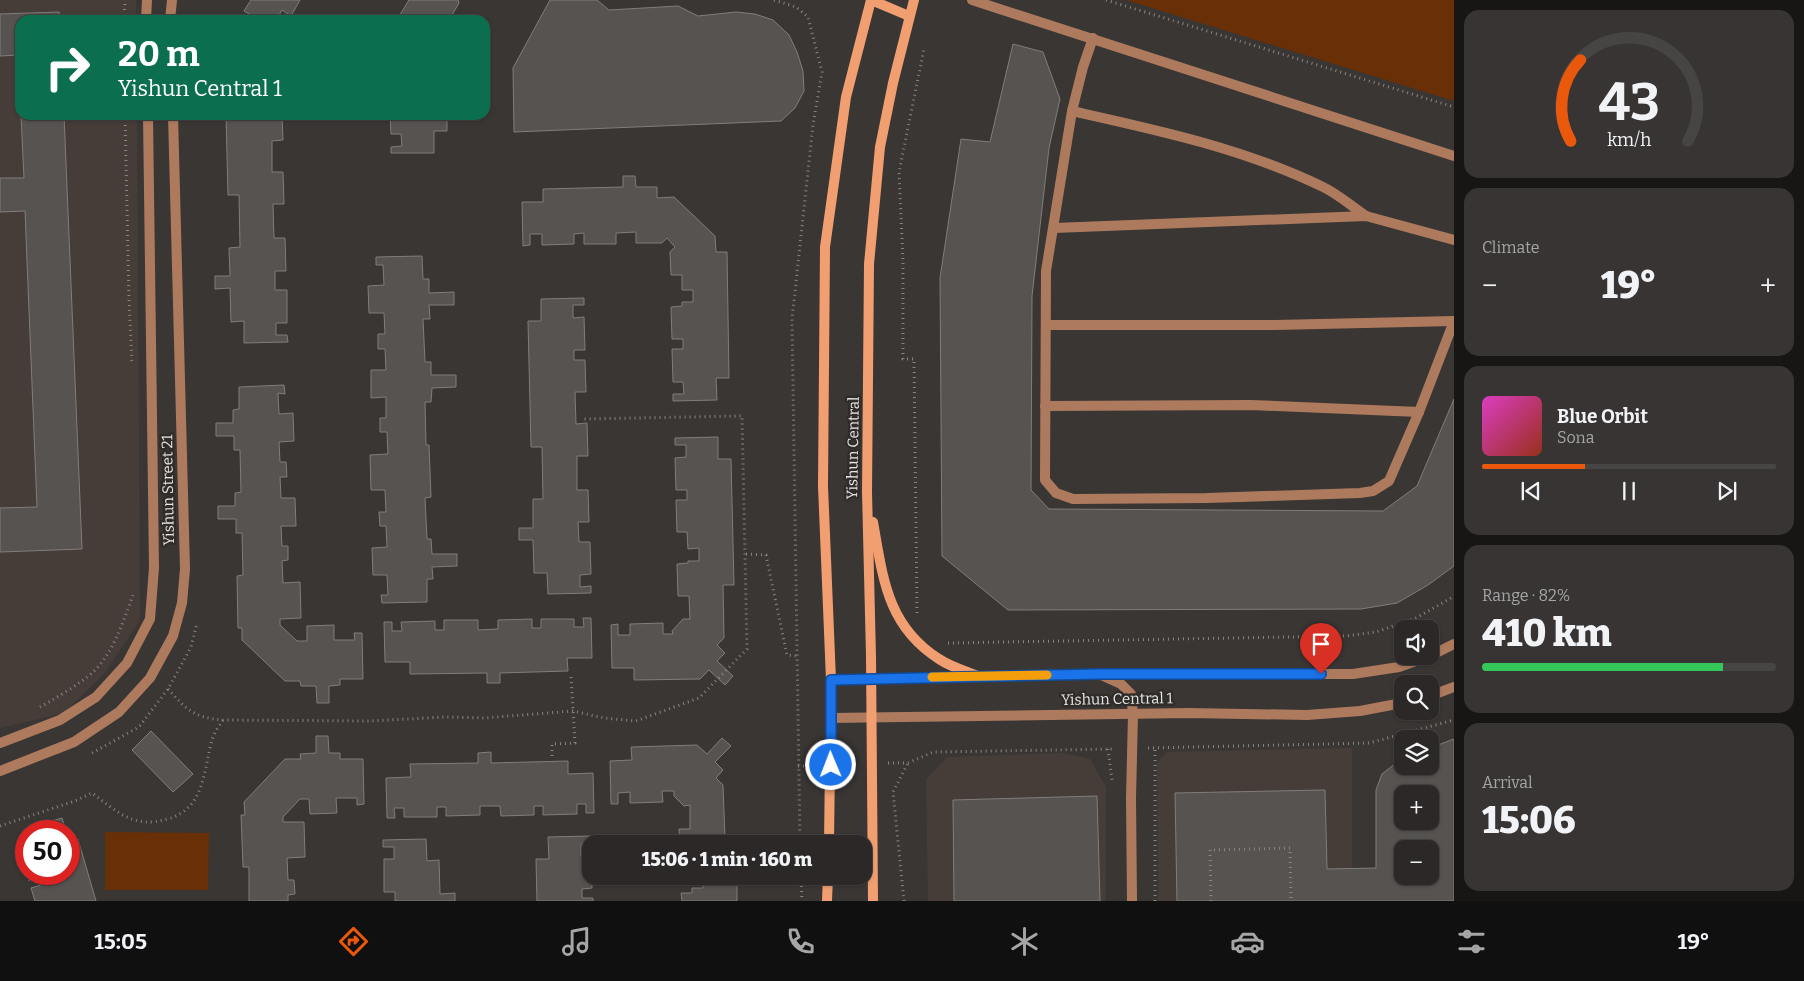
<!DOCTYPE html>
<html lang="en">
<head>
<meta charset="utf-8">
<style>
  body { margin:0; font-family:Bitter,serif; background:#373433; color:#f1f3f6; height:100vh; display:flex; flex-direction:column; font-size:19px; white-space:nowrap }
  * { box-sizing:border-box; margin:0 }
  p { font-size:16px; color:#a6a6a7 }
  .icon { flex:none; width:28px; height:28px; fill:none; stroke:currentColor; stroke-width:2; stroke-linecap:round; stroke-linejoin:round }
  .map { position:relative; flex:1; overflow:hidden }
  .side { display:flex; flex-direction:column; gap:10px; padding:10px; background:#181615; width:350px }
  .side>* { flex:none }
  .guide { position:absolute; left:15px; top:15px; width:475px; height:105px; border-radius:15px; box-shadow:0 1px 4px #0004,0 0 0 1px #474444; background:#0b6e4f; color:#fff; overflow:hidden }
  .fabs { position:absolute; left:1394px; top:620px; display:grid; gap:10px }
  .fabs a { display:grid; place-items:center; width:45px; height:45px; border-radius:10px; background:#2b2827; box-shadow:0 1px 4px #0004,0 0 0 1px #474444; font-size:25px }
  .speed { position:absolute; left:15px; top:820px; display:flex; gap:10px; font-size:25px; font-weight:700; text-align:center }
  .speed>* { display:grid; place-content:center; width:65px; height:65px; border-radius:50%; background:#2b2827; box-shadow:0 1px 4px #0004,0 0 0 1px #474444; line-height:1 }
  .speed .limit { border:8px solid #d22; background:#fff; color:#111 }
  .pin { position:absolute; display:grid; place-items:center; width:42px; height:42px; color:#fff; margin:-51px -21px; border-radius:50% 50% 50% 0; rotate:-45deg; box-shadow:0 0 5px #0007 }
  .pin .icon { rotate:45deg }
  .me { position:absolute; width:55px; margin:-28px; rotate:359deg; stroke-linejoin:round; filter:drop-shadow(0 0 4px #0008) }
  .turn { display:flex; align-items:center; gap:18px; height:105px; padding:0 20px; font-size:22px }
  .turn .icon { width:65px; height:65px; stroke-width:2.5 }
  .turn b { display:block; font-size:35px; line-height:42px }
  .big { font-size:38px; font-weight:800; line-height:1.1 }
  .side .widget { flex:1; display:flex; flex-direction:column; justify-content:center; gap:8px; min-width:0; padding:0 18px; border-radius:15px; background:#373433 }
  .side .dial { align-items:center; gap:0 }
  .dial svg { height:130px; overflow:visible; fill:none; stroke:#474444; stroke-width:7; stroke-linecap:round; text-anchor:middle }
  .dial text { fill:#f1f3f6; stroke:none }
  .song { display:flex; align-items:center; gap:15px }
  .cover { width:60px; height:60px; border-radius:8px; background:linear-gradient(135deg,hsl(310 70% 55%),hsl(10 70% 35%)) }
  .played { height:5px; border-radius:2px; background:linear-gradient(90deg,#ea580c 35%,#474444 35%) }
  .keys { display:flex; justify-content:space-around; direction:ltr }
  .heat { display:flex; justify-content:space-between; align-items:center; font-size:28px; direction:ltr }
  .charge { height:8px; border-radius:4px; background:linear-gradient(90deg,#34c759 82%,#474444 0) }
  .trip { position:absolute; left:582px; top:835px; width:290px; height:50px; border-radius:15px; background:#2b2827; box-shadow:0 1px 4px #0004,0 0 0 1px #474444; font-weight:800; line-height:50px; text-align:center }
  .tabs { display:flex; height:80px; justify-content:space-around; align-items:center; background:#111010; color:#a6a6a7 }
  .tabs .icon { width:35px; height:35px }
  .tabs .selected { color:#ea580c }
  .tabs b { font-size:22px; color:#f1f3f6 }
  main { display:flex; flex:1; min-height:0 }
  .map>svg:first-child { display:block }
  .built { fill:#473d38 }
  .green { fill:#692f07 }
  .building { fill:#565351; stroke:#817d7b; fill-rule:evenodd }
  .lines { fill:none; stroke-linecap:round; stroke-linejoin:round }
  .path { stroke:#888583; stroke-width:3; stroke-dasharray:1 4; stroke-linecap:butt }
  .lane { stroke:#ae7a5e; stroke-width:10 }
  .street { stroke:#ae7a5e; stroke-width:10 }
  .secondary { stroke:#f19f71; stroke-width:10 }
  .route-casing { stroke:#114b97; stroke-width:12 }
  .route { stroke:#1a73e8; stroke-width:9 }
  .slow { stroke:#f59e0b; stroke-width:9 }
  .labels { text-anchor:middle; stroke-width:5; stroke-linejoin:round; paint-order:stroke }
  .street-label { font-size:15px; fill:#e8e6e4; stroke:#2f2c2a }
</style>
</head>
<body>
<main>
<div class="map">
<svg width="1454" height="901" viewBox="0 0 1454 901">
  <rect width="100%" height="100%" fill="#393634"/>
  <g class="built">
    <polygon points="0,0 136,0 136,20 20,20 20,115 137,115 140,620 104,674 64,713 0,728"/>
    <polygon points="1352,748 1352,901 1158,901 1157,763 1167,752"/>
    <polygon points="1063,753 1090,759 1106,787 1106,901 928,901 926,779 947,757"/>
  </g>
  <g class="green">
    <polygon points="1126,0 1454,0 1454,101"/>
    <polygon points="105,832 209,833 208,890 105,890"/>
  </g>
  <g class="building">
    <polygon points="251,0 300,0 291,16 282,10 276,20 260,20 244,11"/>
    <polygon points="409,0 458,0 459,3 449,20 401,20 398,18"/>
    <polygon points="550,0 597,0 609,10 678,6 698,16 736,12 755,14 773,20 789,35 797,52 803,71 804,91 795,108 781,121 514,132 513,68"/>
    <polygon points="59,12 60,20 20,20 20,78 19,55 0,56 0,14"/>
    <polygon points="1013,44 1043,52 1060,99 1049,148 1032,296 1031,490 1049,509 1383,511 1417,486 1454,399 1454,566 1428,585 1397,603 1361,609 1008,610 942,556 940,278 961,139 990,142"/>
    <polygon points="21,115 64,115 82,549 0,552 0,508 37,507 25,211 0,212 0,178 24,178"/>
    <polygon points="226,115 282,115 283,140 272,141 272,172 283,172 284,204 273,204 274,238 285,238 286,271 275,271 275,290 287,290 287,323 276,323 276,335 287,335 288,342 244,343 244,321 231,322 230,288 215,289 215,276 230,276 229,248 240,247 239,195 228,195"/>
    <polygon points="390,115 447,115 447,131 434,131 434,153 391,153 391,147 402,146 401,134 391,134"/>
    <polygon points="623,176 635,176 636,187 657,187 657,198 674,197 715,236 716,252 727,252 729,378 716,378 717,400 673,401 673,394 684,394 683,382 673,382 672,349 683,349 683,339 672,339 671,307 682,306 682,302 693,302 693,290 682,290 682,275 671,275 670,252 675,247 667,238 662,243 636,243 636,232 616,233 616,244 584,244 584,233 574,234 574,244 542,245 542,234 530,234 530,245 523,246 522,202 543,202 543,189 623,187"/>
    <polygon points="422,256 423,279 429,279 429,293 454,292 454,305 429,305 430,319 423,319 425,362 431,362 431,375 456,375 456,387 432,388 431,402 425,402 426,445 429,445 431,497 425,498 427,539 431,539 432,554 457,554 457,566 432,567 433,579 427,579 427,602 382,603 381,595 388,595 387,575 373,575 372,548 387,547 386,526 380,526 379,512 386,512 385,490 371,490 370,455 388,454 387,432 380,432 380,418 386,418 386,397 371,398 371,370 386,370 385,349 378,349 378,334 385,334 384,313 369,313 368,286 384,285 383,265 376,265 376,257"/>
    <polygon points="584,298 584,305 573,305 573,318 584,317 585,350 574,350 574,360 585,360 586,392 575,392 576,424 587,423 588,456 577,456 577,490 588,490 589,522 578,522 579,542 590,542 591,574 580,575 580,587 591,586 591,593 548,594 547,573 534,573 533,540 519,540 519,528 533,528 533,499 543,499 542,447 531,447 528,321 541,321 541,299"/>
    <polygon points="284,385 285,394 278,393 279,414 293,413 294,441 279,442 280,462 286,462 287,477 280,477 281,498 295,498 296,526 281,526 282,546 288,546 288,560 282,561 283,583 300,582 301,618 280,619 280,625 297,641 307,641 307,626 334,625 334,640 355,640 354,633 362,633 363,679 340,679 340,685 329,686 329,703 317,703 316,686 301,686 300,681 285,681 242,640 242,628 238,628 237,576 243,575 242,533 236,533 236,519 218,519 218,506 235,506 235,493 241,492 240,450 234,450 234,436 216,436 216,423 233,423 233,410 239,409 239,387"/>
    <polygon points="718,437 718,459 731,459 734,585 723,585 724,638 717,645 725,653 717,661 733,676 725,685 709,670 700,679 634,680 634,668 612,668 611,625 618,624 618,635 630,635 630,624 663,623 663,634 673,634 672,631 683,619 690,619 689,596 678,596 677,564 688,563 688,561 699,561 699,548 688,549 687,532 677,532 676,500 687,500 687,490 676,490 675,458 686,457 686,445 675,445 675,438"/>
    <polygon points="583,618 591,618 592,658 567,658 568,671 500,673 500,683 487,683 487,673 410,674 410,662 385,662 384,622 392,622 392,631 402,631 401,622 435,621 435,630 444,630 444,620 478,620 478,630 498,629 498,620 532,619 532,628 541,628 541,619 574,619 574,627 584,627"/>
    <polygon points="151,731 193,774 173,792 132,750"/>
    <polygon points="316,736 328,736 329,753 340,753 340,759 363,759 364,804 357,805 357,798 336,798 337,813 310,814 309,799 300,799 283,817 283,822 304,822 305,857 287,858 288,880 294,880 295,894 288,895 288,901 249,901 249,867 243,867 241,815 245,815 244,802 285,759 301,759 300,754 316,753"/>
    <polygon points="722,738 731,746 715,762 723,770 716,778 723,785 725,838 736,838 736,844 680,844 679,829 690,829 690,805 684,806 674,796 674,791 662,791 663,802 630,803 630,792 618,793 618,804 611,804 610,761 632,760 631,747 697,745 707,754"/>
    <path d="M1454 739V901H1177L1175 793 1325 790 1327 869 1376 868V790L1382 774 1396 763 1402 760V766H1430V748ZM1402 794H1430V821H1402ZM1402 849H1430V876H1402Z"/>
    <polygon points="491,752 491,763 568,761 568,774 593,773 594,813 586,813 586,804 577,804 577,814 543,815 543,806 534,806 534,815 501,816 500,806 480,806 480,815 446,816 446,807 437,807 437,817 404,817 404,808 394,808 395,818 387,818 386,778 411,777 410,764 478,763 478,753"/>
    <polygon points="1097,796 1100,901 954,901 953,800"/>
    <polygon points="62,818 66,831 26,831 26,835 24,829"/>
    <polygon points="591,836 591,844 581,844 581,856 591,856 592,888 582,889 582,898 593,898 593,901 537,901 536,859 549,859 548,837"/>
    <polygon points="78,839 96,901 35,901 31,888 41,885 39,878 29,881 27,874 69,874 69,840 69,842"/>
    <polygon points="426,839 427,861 439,860 440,894 455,893 455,901 395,901 395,892 384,892 384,859 394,859 394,847 383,847 383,840"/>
    <polygon points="26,846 26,871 19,848"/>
    <polygon points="703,876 737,876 737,901 682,901 681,893 692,893 692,888 703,888"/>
  </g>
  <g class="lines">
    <g class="path">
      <polyline points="774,0 796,7 808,17 822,72 813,125 792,319 800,844"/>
      <polyline points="1106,0 1454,107"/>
      <polyline points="124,20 125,0"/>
      <polyline points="125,115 129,299 132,364"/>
      <polyline points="746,554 766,555 787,655 798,656"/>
      <polyline points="917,613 914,359 903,359 903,260 899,172 924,49"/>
      <polyline points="948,643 1346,636 1376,632 1416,618 1451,598 1454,595"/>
      <path d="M168 689C186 709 194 718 223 720L368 721 445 717 484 718 573 711 604 718 636 721 699 698 747 649 742 416 583 419"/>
      <path d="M40 707C53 700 81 683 92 673 113 654 123 622 133 595"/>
      <polyline points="1148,748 1369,743 1454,720"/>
      <polyline points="1108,749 1112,780"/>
      <polyline points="92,753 139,727 168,689 191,647 197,623"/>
      <polyline points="552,756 552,744 575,743 571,676"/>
      <polyline points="888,763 908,763 933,752 1115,749"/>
      <polyline points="798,766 815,766"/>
      <path d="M0 826 75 801 92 793C118 812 133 829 168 819 205 808 203 772 212 740 214 733 219 726 223 720"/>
      <polyline points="801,876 802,901"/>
      <polyline points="904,901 893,792 908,763"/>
      <polyline points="1155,901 1155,748"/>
      <polyline points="1211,901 1210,850 1290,848 1291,901"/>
    </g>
    <g class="lane">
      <polyline points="972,0 1454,156"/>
      <polyline points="1093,38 1083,67 1072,111 1046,271 1045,480 1056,493 1073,499 1207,498 1360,493 1373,491 1389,481 1419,412 1454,321"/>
      <path d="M1072 111C1157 130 1242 148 1321 186 1337 193 1351 206 1366 216"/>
      <polyline points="1054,228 1366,216 1454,240"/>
      <polyline points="1046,325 1275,325 1454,321"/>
      <polyline points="1045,406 1251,405 1419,412"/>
      <polyline points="1099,674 1121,684 1131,694 1133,714 1131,798 1132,901"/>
    </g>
    <g class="street">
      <polyline points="146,20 147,0"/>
      <polyline points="170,20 172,0"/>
      <polyline points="1430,656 1454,644"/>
      <polyline points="831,680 1099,674 1353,674 1399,667 1430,656"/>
      <polyline points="1430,696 1454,687"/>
      <polyline points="830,718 1189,713 1307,715 1360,711 1402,703"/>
      <polyline points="0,743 60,720 96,697 127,663 150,619 154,568 148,115"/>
      <polyline points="0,771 74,742 119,712 150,678 173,636 182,603 185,569 173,115"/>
    </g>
    <g class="secondary">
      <polyline points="871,0 909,16"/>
      <path d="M873 522C883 578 887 626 939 659 951 667 965 671 978 676"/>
      <polyline points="829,844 831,680 823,486 825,247 846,97 871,0"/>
      <polyline points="827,901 828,876"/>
      <polyline points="873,901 871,656 867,492 869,264 880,147 893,83 914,0"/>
    </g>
  </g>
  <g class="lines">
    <defs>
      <polyline id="route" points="831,765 831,680 1099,674 1321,674"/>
    </defs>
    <use href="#route" class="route-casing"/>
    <use href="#route" class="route"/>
    <polyline class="slow" points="932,677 1047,675"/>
  </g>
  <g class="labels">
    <g class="street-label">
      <text transform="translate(853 448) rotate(-89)" y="5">Yishun Central</text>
      <text transform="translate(168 490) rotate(-91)" y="5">Yishun Street 21</text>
      <text transform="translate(1117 699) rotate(-1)" y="5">Yishun Central 1</text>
    </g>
  </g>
</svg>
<div class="fabs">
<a><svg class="icon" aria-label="sound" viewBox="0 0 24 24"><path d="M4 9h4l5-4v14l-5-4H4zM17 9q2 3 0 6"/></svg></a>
<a><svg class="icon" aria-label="search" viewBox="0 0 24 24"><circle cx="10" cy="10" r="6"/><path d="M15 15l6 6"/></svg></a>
<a><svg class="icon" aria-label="layers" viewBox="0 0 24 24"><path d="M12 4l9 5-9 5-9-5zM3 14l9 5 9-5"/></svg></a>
<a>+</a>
<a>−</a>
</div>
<div class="speed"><div class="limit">50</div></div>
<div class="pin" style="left:1321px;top:674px;background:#d93025"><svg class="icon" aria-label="arrive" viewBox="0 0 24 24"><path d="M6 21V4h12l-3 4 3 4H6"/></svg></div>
<svg class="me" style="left:831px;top:765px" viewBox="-20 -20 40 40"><circle r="17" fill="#1a73e8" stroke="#fff" stroke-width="3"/><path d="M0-11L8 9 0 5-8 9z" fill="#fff"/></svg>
<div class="trip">15:06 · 1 min · 160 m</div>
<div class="guide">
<div class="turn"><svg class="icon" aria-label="right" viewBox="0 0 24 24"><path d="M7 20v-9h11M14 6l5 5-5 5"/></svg><div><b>20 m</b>Yishun Central 1</div></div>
</div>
</div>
<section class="side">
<div class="widget dial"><svg viewBox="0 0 100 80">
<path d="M14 69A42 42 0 1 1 86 69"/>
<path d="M14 69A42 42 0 0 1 20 19" stroke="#ea580c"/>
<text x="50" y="56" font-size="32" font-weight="700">43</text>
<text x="50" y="72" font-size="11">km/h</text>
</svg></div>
<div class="widget"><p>Climate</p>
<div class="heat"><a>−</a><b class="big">19°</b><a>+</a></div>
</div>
<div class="widget">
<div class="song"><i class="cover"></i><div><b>Blue Orbit</b><p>Sona</p></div></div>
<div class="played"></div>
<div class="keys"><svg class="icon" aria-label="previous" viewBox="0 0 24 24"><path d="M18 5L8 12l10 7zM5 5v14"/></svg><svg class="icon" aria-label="pause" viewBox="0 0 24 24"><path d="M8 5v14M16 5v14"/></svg><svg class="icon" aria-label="next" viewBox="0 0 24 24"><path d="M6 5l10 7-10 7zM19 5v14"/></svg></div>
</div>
<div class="widget"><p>Range · 82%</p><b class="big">410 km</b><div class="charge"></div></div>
<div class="widget"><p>Arrival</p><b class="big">15:06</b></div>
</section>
</main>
<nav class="tabs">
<b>15:05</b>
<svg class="icon selected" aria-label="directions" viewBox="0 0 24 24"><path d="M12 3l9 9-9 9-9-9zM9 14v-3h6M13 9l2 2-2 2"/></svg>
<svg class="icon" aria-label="music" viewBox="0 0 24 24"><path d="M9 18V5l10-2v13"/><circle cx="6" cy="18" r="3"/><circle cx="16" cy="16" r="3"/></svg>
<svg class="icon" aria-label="phone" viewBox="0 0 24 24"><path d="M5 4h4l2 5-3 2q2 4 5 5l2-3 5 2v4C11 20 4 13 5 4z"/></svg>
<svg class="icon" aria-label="climate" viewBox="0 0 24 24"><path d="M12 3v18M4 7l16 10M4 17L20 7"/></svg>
<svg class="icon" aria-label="car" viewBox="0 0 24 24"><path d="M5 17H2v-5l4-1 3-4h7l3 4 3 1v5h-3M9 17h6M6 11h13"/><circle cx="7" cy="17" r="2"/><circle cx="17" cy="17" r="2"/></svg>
<svg class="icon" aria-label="filters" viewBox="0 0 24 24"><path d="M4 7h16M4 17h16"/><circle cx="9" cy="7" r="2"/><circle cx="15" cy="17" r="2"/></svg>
<b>19°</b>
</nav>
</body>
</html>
